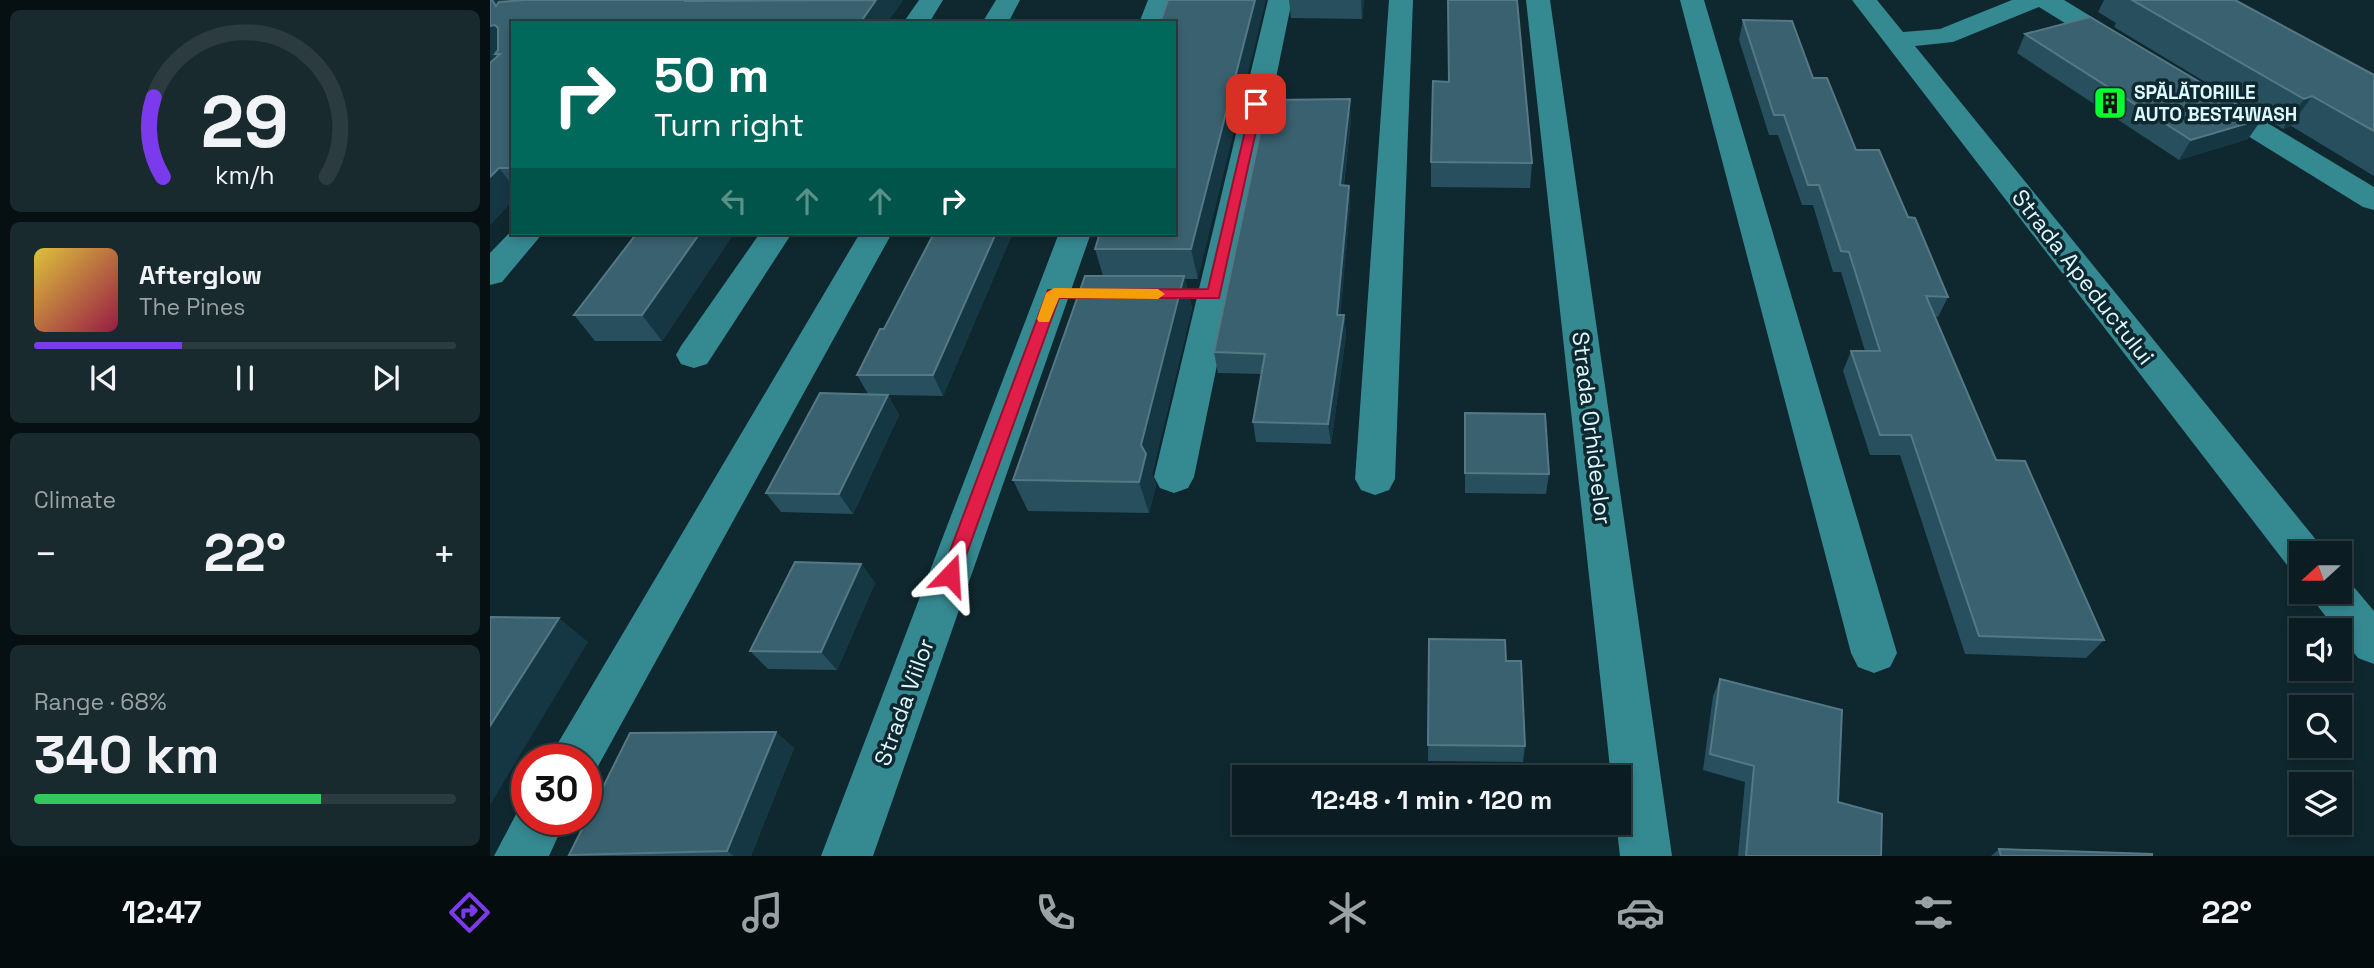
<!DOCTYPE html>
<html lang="en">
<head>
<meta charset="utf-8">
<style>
  body { margin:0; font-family:"Space Grotesk",sans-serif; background:#192a2f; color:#f1f3f6; height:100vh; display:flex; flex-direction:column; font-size:26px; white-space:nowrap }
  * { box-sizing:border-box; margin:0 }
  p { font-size:23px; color:#9aa2a5 }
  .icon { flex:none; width:38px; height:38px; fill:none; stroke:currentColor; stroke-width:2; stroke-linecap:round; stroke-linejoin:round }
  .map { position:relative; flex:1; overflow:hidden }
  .side { display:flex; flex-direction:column; gap:10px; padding:10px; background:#061013; width:490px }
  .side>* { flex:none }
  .top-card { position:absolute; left:21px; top:21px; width:665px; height:214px; border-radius:0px; box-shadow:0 4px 10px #0003,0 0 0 2px #2b3b40; background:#00695c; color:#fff; overflow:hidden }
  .needle { width:46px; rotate:249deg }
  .buttons { position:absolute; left:1799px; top:541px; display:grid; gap:14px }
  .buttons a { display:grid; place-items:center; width:63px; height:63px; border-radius:0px; background:#0b1d22; box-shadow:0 4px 10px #0003,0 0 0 2px #2b3b40; font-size:35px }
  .speed { position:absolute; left:21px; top:744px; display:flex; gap:14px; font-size:35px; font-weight:700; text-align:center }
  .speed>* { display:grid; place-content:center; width:91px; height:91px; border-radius:50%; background:#0b1d22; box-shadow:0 4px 10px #0003,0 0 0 2px #2b3b40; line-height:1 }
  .speed .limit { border:10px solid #d22; background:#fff; color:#111 }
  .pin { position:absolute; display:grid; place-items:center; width:60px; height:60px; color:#fff; margin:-30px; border-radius:14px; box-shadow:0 4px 10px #0006 }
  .me { position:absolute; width:77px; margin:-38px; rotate:20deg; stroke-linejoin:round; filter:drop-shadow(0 0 5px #0008) }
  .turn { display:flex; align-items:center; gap:24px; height:147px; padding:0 28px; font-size:32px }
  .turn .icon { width:91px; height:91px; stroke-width:2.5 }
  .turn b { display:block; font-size:49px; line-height:60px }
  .lanes { display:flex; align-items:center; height:66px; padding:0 28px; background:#0003; justify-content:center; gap:35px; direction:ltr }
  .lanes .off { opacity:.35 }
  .big { font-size:52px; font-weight:700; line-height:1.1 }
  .side .widget { flex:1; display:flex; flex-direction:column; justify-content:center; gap:10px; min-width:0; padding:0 24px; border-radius:10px; background:#192a2f }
  .side .dial { align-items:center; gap:0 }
  .dial svg { height:182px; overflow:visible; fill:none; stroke:#2b3b40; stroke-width:7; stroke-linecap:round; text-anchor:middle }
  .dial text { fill:#f1f3f6; stroke:none }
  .song { display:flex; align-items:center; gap:21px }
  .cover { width:84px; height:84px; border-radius:10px; background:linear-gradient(135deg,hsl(50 70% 55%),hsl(340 70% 35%)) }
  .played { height:7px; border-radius:4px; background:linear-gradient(90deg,#7c3aed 35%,#2b3b40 35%) }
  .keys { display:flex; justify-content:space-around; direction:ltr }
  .heat { display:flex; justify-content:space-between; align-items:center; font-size:38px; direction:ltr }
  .charge { height:10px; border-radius:5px; background:linear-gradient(90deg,#34c759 68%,#2b3b40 0) }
  .trip { position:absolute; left:742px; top:765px; width:399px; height:70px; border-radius:0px; background:#0b1d22; box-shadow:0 4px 10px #0003,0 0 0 2px #2b3b40; font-weight:700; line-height:70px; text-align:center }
  .dock { display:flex; height:112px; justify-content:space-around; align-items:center; background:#040c0e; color:#9aa2a5 }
  .dock .icon { width:49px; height:49px }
  .dock .selected { color:#7c3aed }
  .dock b { font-size:32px; color:#f1f3f6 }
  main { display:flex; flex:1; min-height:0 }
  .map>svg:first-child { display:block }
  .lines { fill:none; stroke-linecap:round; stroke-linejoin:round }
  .minor { fill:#358991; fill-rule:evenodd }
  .wall { fill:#274f5d }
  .shaded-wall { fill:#153743 }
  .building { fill:#3a616f; stroke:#547985; stroke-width:2 }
  .route { fill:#e11d48; stroke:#92132f; stroke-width:2 }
  .slow { fill:#f59e0b }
  .labels { text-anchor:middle; stroke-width:7; stroke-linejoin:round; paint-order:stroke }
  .far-poi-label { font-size:19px; font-weight:bold; fill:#dcf9ff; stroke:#0f272e; text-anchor:start }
  .street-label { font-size:23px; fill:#dcf9ff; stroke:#0f272e }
</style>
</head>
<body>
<main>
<section class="side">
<div class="widget dial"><svg viewBox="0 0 100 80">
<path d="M14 69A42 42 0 1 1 86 69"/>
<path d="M14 69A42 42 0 0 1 10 34" stroke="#7c3aed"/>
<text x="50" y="56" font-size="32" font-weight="700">29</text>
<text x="50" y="72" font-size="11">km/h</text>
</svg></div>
<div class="widget">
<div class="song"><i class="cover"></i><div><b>Afterglow</b><p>The Pines</p></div></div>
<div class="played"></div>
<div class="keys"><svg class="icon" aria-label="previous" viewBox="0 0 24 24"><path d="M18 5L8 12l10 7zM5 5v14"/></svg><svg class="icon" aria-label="pause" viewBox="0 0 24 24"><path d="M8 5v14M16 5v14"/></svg><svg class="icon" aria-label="next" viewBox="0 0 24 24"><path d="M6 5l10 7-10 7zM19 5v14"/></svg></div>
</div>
<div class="widget"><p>Climate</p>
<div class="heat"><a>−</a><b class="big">22°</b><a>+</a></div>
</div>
<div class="widget"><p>Range · 68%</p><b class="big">340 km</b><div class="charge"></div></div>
</section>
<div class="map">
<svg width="1884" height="856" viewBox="0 0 1884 856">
  <rect width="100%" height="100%" fill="#0f272e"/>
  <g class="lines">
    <g class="minor">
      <polygon points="429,0 453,0 439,23 413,23"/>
      <polygon points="506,0 530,0 518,23 492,23"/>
      <polygon points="658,0 682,0 675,23 649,23"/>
      <polygon points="778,0 802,0 704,477 698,488 684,493 670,488 664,477"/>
      <polygon points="899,0 923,0 905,479 899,490 885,495 871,490 865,479"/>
      <polygon points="1036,0 1060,0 1182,856 1130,856 1126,822 1129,822 1129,777 1121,777"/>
      <polygon points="1190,0 1214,0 1407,653 1400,667 1384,673 1368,667 1361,653"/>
      <polygon points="1362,0 1387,0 1413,32 1450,29 1522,0 1574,0 1643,42 1647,48 1643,54 1634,56 1625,54 1549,7 1463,42 1425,46 1827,541 1833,553 1811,553 1811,570 1797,565"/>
      <polygon points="1721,93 1731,95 1884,187 1884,210 1873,207 1711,107 1707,101 1711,95"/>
      <polygon points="23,229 23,233 53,233 12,282 0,285 0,253"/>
      <polygon points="270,233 302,233 217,364 204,368 191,364 186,355 191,346"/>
      <polygon points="370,233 402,233 102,777 96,779 96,760 61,760 68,743"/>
      <polygon points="569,233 601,233 383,856 331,856"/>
      <polygon points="1850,576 1857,579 1884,611 1884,664 1868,658 1850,635 1850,630 1846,630 1827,605 1820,592 1850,592"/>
      <polygon points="37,800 37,819 76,819 59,856 4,856 33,801"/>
    </g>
  </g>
  <g class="wall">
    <polygon points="0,0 225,1 413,0 397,23 23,23 23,200 0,225"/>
    <polygon points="678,0 708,279 695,279 702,308 662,474 666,485 659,513 538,511 523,480 613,276 605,249 608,240 605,233 684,233"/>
    <polygon points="799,0 874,0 872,19 801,18"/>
    <polygon points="958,0 1042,163 1040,188 941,187 941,162 959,82"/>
    <polygon points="1614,0 1745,0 1884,75 1884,176 1801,126 1793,129 1624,27 1626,23 1608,12"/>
    <polygon points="1253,20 1323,78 1366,150 1418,217 1458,297 1448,317 1445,317 1506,460 1614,640 1596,658 1475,654 1410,455 1380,455 1353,371 1361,351 1375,351 1351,272 1343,272 1323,205 1312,205 1288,135 1279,135 1249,40"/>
    <polygon points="1535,34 1758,139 1689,160 1527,53"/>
    <polygon points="861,119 854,185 859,186 860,206 850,315 854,315 856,335 841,444 766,442 763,422 772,374 728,373 724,352"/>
    <polygon points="147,233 244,233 172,341 105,341 84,315"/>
    <polygon points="444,233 519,233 521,237 453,396 398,395 409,415 363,514 291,512 276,493 378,394 367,375 394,329"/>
    <polygon points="975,413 1059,474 1056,494 975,493"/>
    <polygon points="371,564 385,583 347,670 278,669 260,651"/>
    <polygon points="939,639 1016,661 1035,746 1033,762 938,761"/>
    <polygon points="1230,679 1391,856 1248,856 1255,782 1213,770 1223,696"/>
    <polygon points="286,732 304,748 261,856 81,856 79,855"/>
    <polygon points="1509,849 1662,856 1501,856"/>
  </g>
  <g class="shaded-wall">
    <polygon points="1,0 40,0 17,23"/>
    <polygon points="386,0 413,0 397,23 370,23"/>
    <polygon points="765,0 776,0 708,279 701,249"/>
    <polygon points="871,0 874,0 872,19"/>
    <polygon points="5,25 22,49 5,54 7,57 0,63 0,26"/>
    <polygon points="1822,96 1801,126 1793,129 1814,99"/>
    <polygon points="860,99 861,119 851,206 850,185"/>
    <polygon points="1772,119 1758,139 1689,160 1701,140"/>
    <polygon points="9,168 23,186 23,200 0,225 0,177"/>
    <polygon points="859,186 860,206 849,335 847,315"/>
    <polygon points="210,233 244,233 172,341 152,315"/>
    <polygon points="506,233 519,233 521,237 453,396 443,375"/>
    <polygon points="694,276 702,308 662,474 666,485 659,513 649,482 651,445"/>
    <polygon points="854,315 856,335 841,444 838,424"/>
    <polygon points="398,395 409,415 363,514 349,494"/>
    <polygon points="371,564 385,583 347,670 331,652"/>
    <polygon points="69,618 98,642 0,805 0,726"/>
    <polygon points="286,732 304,748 261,856 244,856 237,851"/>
  </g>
  <g class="building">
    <polygon points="0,0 2,0 6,6 9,2 35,0 195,0 195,1 386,0 370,23 23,23 23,168 9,168 0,177 0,63 10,54 5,54 8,50 8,28 5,25 0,26"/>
    <polygon points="678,0 765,0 701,249 605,249 610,233 684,233 684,23 670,23"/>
    <polygon points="958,0 1027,0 1042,163 941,162 943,81 959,82"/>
    <polygon points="1642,0 1745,0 1884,75 1884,131 1822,96 1814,99"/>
    <polygon points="1600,17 1772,119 1701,140 1535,34"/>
    <polygon points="1253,20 1302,21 1323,78 1337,78 1366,150 1389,150 1418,217 1425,218 1458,297 1436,296 1506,460 1535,461 1614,640 1489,636 1421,435 1390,435 1361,351 1390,351 1359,252 1351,251 1329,185 1318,185 1294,115 1284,115"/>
    <polygon points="860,99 850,185 859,186 847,315 854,315 838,424 763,422 775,354 724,352 777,100"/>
    <polygon points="147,233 210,233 152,315 84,315"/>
    <polygon points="444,233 506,233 443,375 367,375 390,329 394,329"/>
    <polygon points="595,276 694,276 651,445 656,454 649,482 523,480"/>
    <polygon points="330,393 398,395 349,494 276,493"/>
    <polygon points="975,413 1055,414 1059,474 975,473"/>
    <polygon points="305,562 371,564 331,652 260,651"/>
    <polygon points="0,617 69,618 0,726"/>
    <polygon points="939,639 1015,640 1016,661 1031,661 1035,746 938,745"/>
    <polygon points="1230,679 1352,710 1348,802 1392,814 1391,856 1256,856 1264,766 1220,754"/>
    <polygon points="286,732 237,851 79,855 140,733"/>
    <polygon points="1509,849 1662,854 1662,856 1511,856"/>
  </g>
  <polygon class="route" points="762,101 772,104 729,298 569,298 469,575 466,581 460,583 454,581 451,575 558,290 718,289"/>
  <polygon class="slow" points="564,288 668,289 675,294 668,299 569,298 559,322 549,322 547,319 556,293"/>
  <defs>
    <symbol id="building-square" viewBox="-11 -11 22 22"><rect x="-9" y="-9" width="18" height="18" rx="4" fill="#08ff2e" stroke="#0f272e"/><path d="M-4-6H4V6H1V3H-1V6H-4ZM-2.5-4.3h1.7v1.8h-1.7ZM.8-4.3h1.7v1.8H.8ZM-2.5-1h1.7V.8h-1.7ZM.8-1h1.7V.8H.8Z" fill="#111"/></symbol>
  </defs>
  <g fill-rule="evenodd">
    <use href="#building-square" x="1601" y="84" width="38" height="38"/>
  </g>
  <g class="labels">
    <g class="far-poi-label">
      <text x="1644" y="99">SPĂLĂTORIILE<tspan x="1644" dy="22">AUTO BEST4WASH</tspan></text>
    </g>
    <g class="street-label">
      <text transform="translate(1593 277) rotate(52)" y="8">Strada Apeductului</text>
      <text transform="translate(1102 428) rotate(83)" y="8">Strada Orhideelor</text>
      <text transform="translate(414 702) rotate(-70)" y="8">Strada Viilor</text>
    </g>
  </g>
</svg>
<div class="buttons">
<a><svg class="needle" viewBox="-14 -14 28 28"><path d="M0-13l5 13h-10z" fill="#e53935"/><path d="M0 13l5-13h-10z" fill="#9aa2a5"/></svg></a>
<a><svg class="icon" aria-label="sound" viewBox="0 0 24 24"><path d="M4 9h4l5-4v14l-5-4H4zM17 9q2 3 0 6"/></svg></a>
<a><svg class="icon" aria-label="search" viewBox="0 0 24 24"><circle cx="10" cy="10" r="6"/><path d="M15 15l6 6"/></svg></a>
<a><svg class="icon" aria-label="layers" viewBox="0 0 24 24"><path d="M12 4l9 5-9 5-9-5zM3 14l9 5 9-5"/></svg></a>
</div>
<div class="speed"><div class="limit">30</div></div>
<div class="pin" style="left:766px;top:104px;background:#d93025"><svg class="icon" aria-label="arrive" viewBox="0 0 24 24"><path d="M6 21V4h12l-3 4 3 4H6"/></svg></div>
<svg class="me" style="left:460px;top:575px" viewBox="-20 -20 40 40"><path d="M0-17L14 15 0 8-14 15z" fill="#e11d48" stroke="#fff" stroke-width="4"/></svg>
<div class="trip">12:48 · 1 min · 120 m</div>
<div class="top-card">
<div class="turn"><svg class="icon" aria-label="right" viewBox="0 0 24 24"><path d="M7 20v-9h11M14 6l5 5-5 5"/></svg><div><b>50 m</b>Turn right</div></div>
<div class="lanes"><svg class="icon off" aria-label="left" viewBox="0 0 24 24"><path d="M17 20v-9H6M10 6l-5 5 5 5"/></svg><svg class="icon off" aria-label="ahead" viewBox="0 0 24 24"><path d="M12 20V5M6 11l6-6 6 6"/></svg><svg class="icon off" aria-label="ahead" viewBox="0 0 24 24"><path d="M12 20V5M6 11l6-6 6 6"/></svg><svg class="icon" aria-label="right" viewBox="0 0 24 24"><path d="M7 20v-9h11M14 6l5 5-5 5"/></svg></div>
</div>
</div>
</main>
<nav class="dock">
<b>12:47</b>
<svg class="icon selected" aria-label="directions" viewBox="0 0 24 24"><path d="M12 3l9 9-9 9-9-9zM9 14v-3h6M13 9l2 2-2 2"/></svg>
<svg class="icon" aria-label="music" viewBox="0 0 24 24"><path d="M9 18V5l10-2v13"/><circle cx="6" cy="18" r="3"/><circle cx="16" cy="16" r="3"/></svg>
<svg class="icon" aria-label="phone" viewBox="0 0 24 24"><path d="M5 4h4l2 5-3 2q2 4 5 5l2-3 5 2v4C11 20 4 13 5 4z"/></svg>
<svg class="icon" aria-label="climate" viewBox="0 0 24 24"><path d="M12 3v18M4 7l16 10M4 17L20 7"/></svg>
<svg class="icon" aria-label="car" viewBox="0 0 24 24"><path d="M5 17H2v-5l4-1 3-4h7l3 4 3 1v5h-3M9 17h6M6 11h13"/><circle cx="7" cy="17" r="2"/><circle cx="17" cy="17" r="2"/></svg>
<svg class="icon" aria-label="filters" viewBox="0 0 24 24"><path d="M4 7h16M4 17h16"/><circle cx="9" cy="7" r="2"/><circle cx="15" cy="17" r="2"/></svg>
<b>22°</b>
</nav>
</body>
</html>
